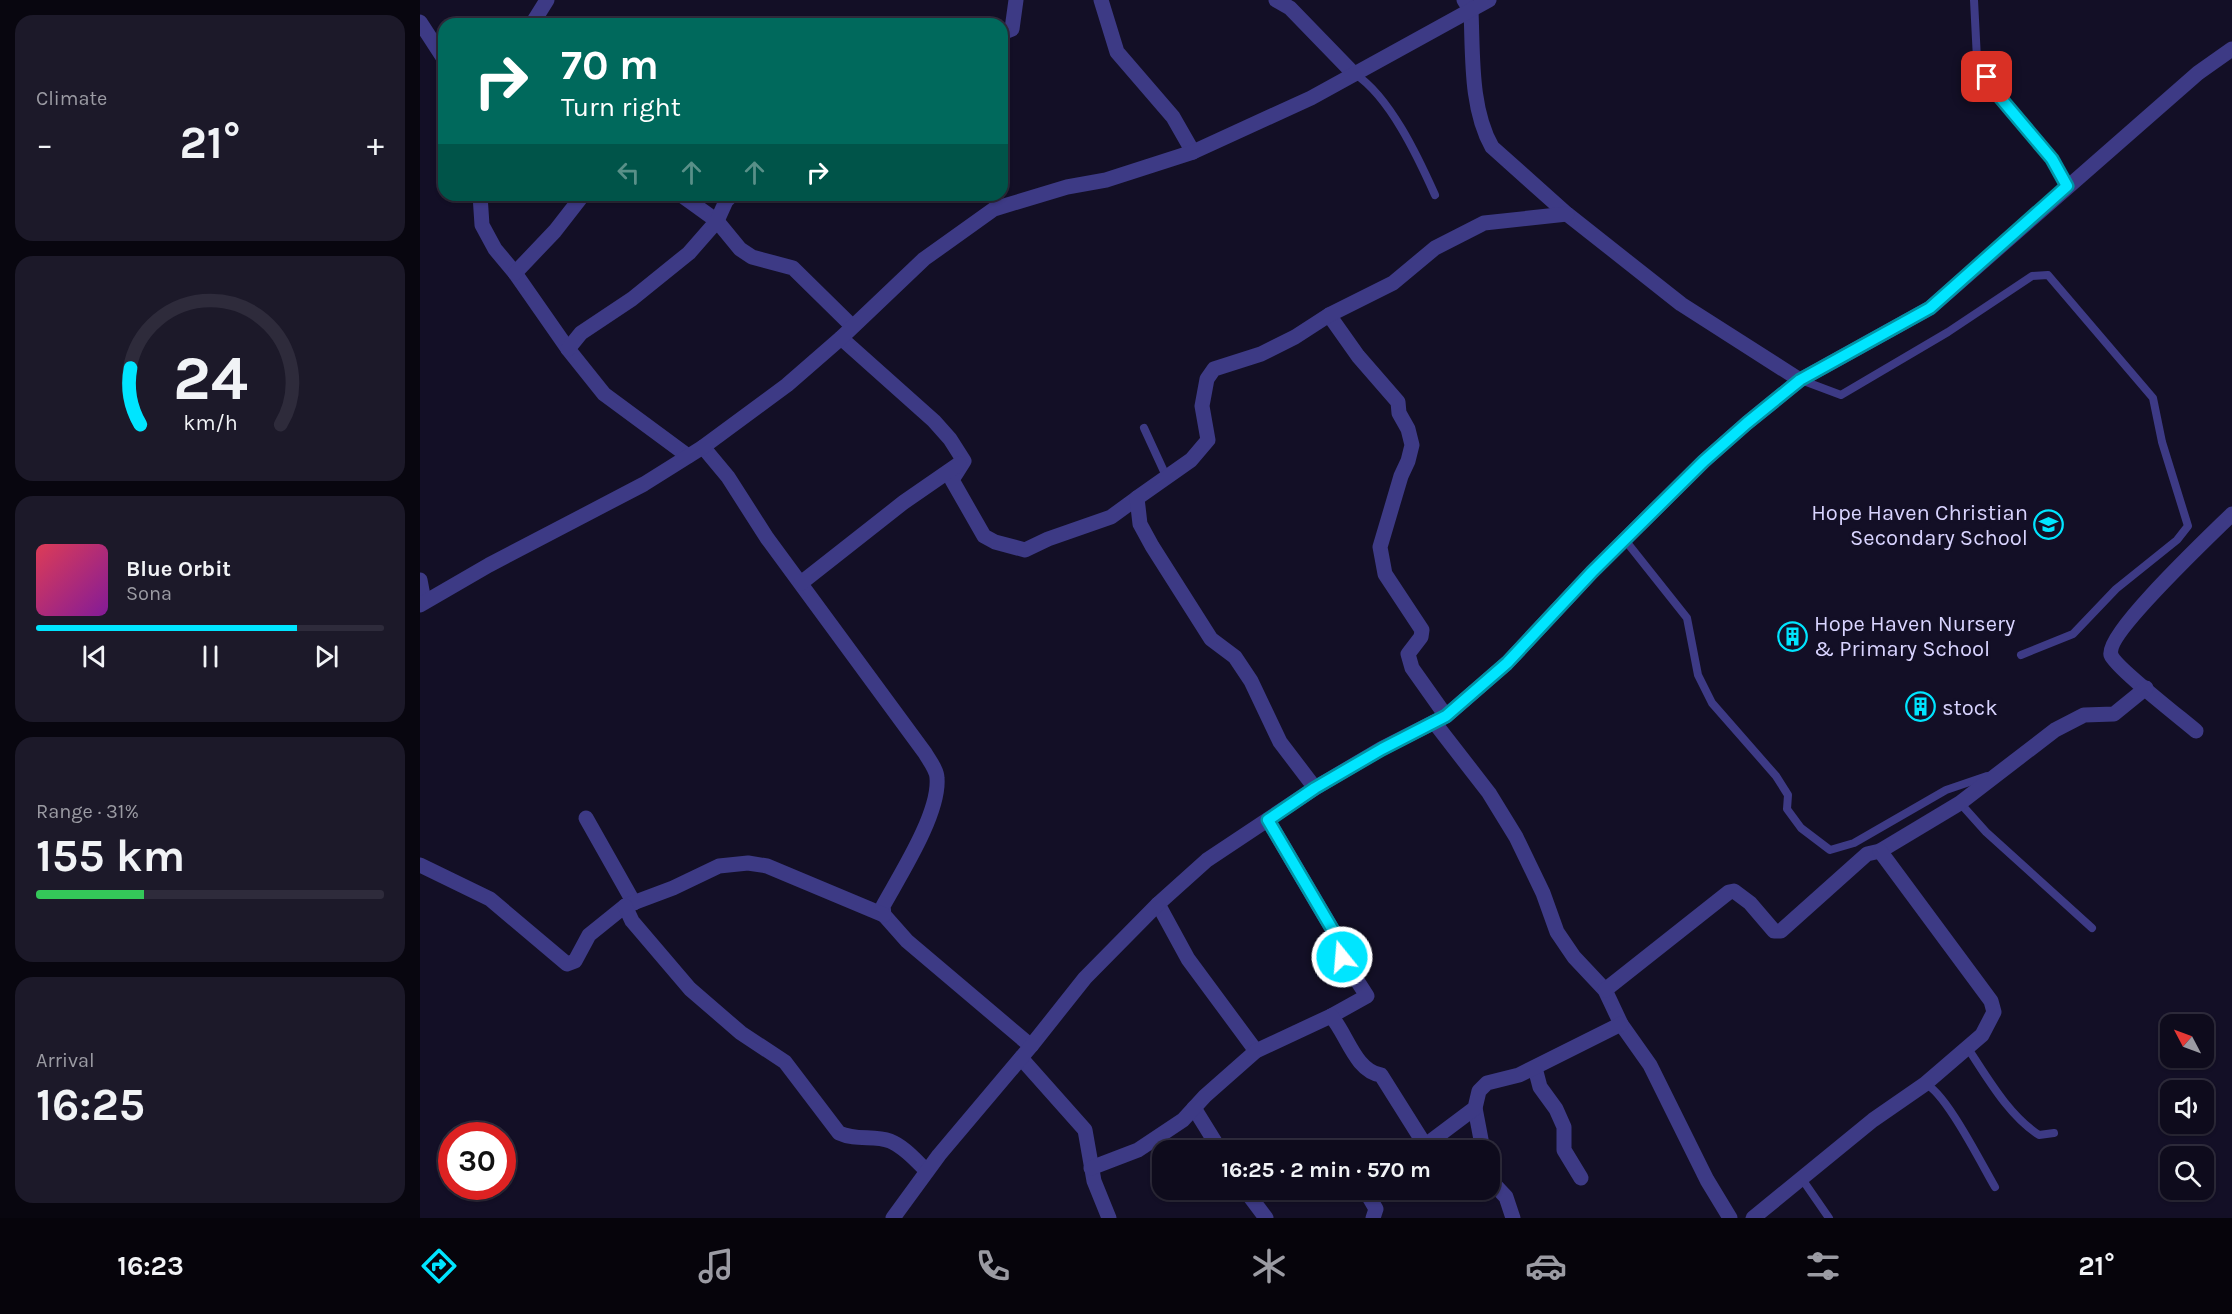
<!DOCTYPE html>
<html lang="en">
<head>
<meta charset="utf-8">
<style>
  body { margin:0; font-family:Karla,sans-serif; background:#1c1929; color:#f1f3f6; height:100vh; display:flex; flex-direction:column; font-size:22px; white-space:nowrap }
  * { box-sizing:border-box; margin:0 }
  p { font-size:20px; color:#9b9ba3 }
  .icon { flex:none; width:33px; height:33px; fill:none; stroke:currentColor; stroke-width:2; stroke-linecap:round; stroke-linejoin:round }
  .map { position:relative; flex:1; overflow:hidden }
  .drawer { display:flex; flex-direction:column; gap:15px; padding:15px; background:#08060f; width:420px }
  .drawer>* { flex:none }
  .banner { position:absolute; left:18px; top:18px; width:570px; height:183px; border-radius:18px; box-shadow:0 2px 4px #0004,0 0 0 2px #2e2b3b; background:#00695c; color:#fff; overflow:hidden }
  .needle { width:39px; rotate:311deg }
  .tools { position:absolute; left:1740px; top:1014px; display:grid; gap:12px }
  .tools a { display:grid; place-items:center; width:54px; height:54px; border-radius:12px; background:#0e0b1c; box-shadow:0 2px 4px #0004,0 0 0 2px #2e2b3b; font-size:30px }
  .speed { position:absolute; left:18px; top:1122px; display:flex; gap:12px; font-size:30px; font-weight:700; text-align:center }
  .speed>* { display:grid; place-content:center; width:78px; height:78px; border-radius:50%; background:#0e0b1c; box-shadow:0 2px 4px #0004,0 0 0 2px #2e2b3b; line-height:1 }
  .speed .limit { border:9px solid #d22; background:#fff; color:#111 }
  .pin { position:absolute; display:grid; place-items:center; width:51px; height:51px; color:#fff; margin:-26px; border-radius:12px; box-shadow:0 3px 9px #0006 }
  .me { position:absolute; width:66px; margin:-33px; rotate:343deg; stroke-linejoin:round; filter:drop-shadow(0 0 4px #0008) }
  .turn { display:flex; align-items:center; gap:21px; height:126px; padding:0 24px; font-size:27px }
  .turn .icon { width:78px; height:78px; stroke-width:2.5 }
  .turn b { display:block; font-size:42px; line-height:51px }
  .lanes { display:flex; align-items:center; height:57px; padding:0 24px; background:#0003; justify-content:center; gap:30px; direction:ltr }
  .lanes .off { opacity:.35 }
  .big { font-size:45px; font-weight:700; line-height:1.1 }
  .drawer .card { flex:1; display:flex; flex-direction:column; justify-content:center; gap:9px; min-width:0; padding:0 21px; border-radius:18px; background:#1c1929 }
  .drawer .dial { align-items:center; gap:0 }
  .dial svg { height:156px; overflow:visible; fill:none; stroke:#2e2b3b; stroke-width:7; stroke-linecap:round; text-anchor:middle }
  .dial text { fill:#f1f3f6; stroke:none }
  .song { display:flex; align-items:center; gap:18px }
  .cover { width:72px; height:72px; border-radius:9px; background:linear-gradient(135deg,hsl(350 70% 55%),hsl(290 70% 35%)) }
  .played { height:6px; border-radius:3px; background:linear-gradient(90deg,#00e5ff 75%,#2e2b3b 75%) }
  .keys { display:flex; justify-content:space-around; direction:ltr }
  .heat { display:flex; justify-content:space-between; align-items:center; font-size:33px; direction:ltr }
  .charge { height:9px; border-radius:4px; background:linear-gradient(90deg,#34c759 31%,#2e2b3b 0) }
  .trip { position:absolute; left:732px; top:1140px; width:348px; height:60px; border-radius:18px; background:#0e0b1c; box-shadow:0 2px 4px #0004,0 0 0 2px #2e2b3b; font-weight:700; line-height:60px; text-align:center }
  .menu { display:flex; height:96px; justify-content:space-around; align-items:center; background:#06040b; color:#9b9ba3 }
  .menu .icon { width:42px; height:42px }
  .menu .current { color:#00e5ff }
  .menu b { font-size:27px; color:#f1f3f6 }
  main { display:flex; flex:1; min-height:0 }
  .map>svg:first-child { display:block }
  .lines { fill:none; stroke-linecap:round; stroke-linejoin:round }
  .service { stroke:#3d3a85; stroke-width:8 }
  .minor { stroke:#3d3a85; stroke-width:15 }
  .route-casing { stroke:#0095a6; stroke-width:15 }
  .route { stroke:#00e5ff; stroke-width:10 }
  .labels { text-anchor:middle; stroke-width:6; stroke-linejoin:round; paint-order:stroke }
  .poi-label { font-size:22px; fill:#d9d4ff; stroke:#130f26; text-anchor:start }
</style>
</head>
<body>
<main>
<section class="drawer">
<div class="card"><p>Climate</p>
<div class="heat"><a>−</a><b class="big">21°</b><a>+</a></div>
</div>
<div class="card dial"><svg viewBox="0 0 100 80">
<path d="M14 69A42 42 0 1 1 86 69"/>
<path d="M14 69A42 42 0 0 1 9 40" stroke="#00e5ff"/>
<text x="50" y="56" font-size="32" font-weight="700">24</text>
<text x="50" y="72" font-size="11">km/h</text>
</svg></div>
<div class="card">
<div class="song"><i class="cover"></i><div><b>Blue Orbit</b><p>Sona</p></div></div>
<div class="played"></div>
<div class="keys"><svg class="icon" aria-label="previous" viewBox="0 0 24 24"><path d="M18 5L8 12l10 7zM5 5v14"/></svg><svg class="icon" aria-label="pause" viewBox="0 0 24 24"><path d="M8 5v14M16 5v14"/></svg><svg class="icon" aria-label="next" viewBox="0 0 24 24"><path d="M6 5l10 7-10 7zM19 5v14"/></svg></div>
</div>
<div class="card"><p>Range · 31%</p><b class="big">155 km</b><div class="charge"></div></div>
<div class="card"><p>Arrival</p><b class="big">16:25</b></div>
</section>
<div class="map">
<svg width="1812" height="1218" viewBox="0 0 1812 1218">
  <rect width="100%" height="100%" fill="#130f26"/>
  <g class="lines">
    <g class="service">
      <polyline points="1554,0 1557,59 1578,95 1632,159 1647,186"/>
      <path d="M935 74C970 97 998 157 1015 195"/>
      <polyline points="1381,380 1421,395 1528,332 1612,276 1628,275 1733,398 1742,442 1768,526 1757,540 1696,589 1653,634 1601,655"/>
      <polyline points="724,428 747,478"/>
      <polyline points="1205,540 1267,618 1278,675 1292,703 1356,776 1368,795 1367,809 1381,828 1410,850 1434,843 1526,790 1567,776"/>
      <polyline points="1540,803 1566,832 1672,928"/>
      <path d="M1547 1047C1567 1077 1588 1115 1619 1135L1634 1133"/>
      <path d="M1505 1084C1525 1091 1562 1165 1575 1187"/>
      <polyline points="1382,1179 1409,1218"/>
    </g>
    <g class="minor">
      <polyline points="681,0 697,52 753,117 773,152"/>
      <polyline points="856,0 870,8 934,74"/>
      <path d="M1044 0 1051 11C1053 55 1050 108 1072 147L1147 214 1261 304 1380 380"/>
      <polyline points="0,22 24,59"/>
      <polyline points="112,24 127,0"/>
      <polyline points="582,33 592,29 596,0"/>
      <polyline points="60,195 62,225 75,249 95,273 148,349 184,394 268,456"/>
      <polyline points="261,195 297,221 320,249 332,257 373,268 432,326"/>
      <polyline points="95,273 135,231 163,195"/>
      <polyline points="909,315 938,356 978,402 979,413 988,429 992,445 988,461 981,476 960,547 965,574 1002,630 1001,637 988,654 992,668 1026,716"/>
      <polyline points="421,338 514,421 530,439 544,461 532,480 564,536 575,542 605,550 628,539 691,517 717,498"/>
      <polyline points="148,349 161,333 212,299 269,253 297,221 306,201 312,195"/>
      <path d="M283 447 308 477 347 538 505 753C509 760 517 770 517 778 520 813 480 875 463 906L464 915 487 941 611 1046"/>
      <polyline points="0,580 4,601"/>
      <polyline points="381,583 484,502 539,464"/>
      <polyline points="0,605 69,565 224,484 283,447 367,385 421,338 504,259 574,209 647,187 686,180 773,152 891,98 1069,0"/>
      <polyline points="1014,722 1069,793 1096,837 1123,893 1137,932 1154,957 1185,990 1201,1024 1230,1065 1287,1180 1310,1218"/>
      <path d="M1776 731C1762 719 1695 667 1691 655 1685 634 1794 532 1812 514"/>
      <polyline points="895,788 860,742 831,681 815,657 791,639 732,546 720,524 717,498 771,460 788,440 782,406 787,379 794,369 841,354 875,337 909,315 973,283 1015,248 1064,223 1147,214"/>
      <polyline points="166,818 214,903"/>
      <polyline points="848,820 921,944 922,957 947,996 911,1016"/>
      <polyline points="0,865 70,899 147,964 155,961 169,935 205,906 253,888 299,866 328,863 347,866 464,915"/>
      <polyline points="738,904 768,959 836,1051"/>
      <path d="M205 906 212 921 270 989 321 1033 365 1062 419 1133C436 1141 454 1135 470 1141 485 1147 496 1161 507 1171"/>
      <polyline points="1185,990 1309,892 1314,891 1330,903 1354,931 1361,931 1447,854 1460,851 1540,803 1635,730 1664,715 1694,714 1726,688"/>
      <polyline points="601,1058 665,1130 674,1181 689,1218"/>
      <polyline points="1115,1068 1120,1087 1136,1109 1144,1127 1144,1150 1161,1178"/>
      <polyline points="774,1108 800,1150"/>
      <polyline points="1055,1108 1063,1150"/>
      <polyline points="999,1150 1055,1108 1059,1091 1067,1083 1099,1075 1201,1024"/>
      <path d="M671 1168 718 1150 763 1120 785 1096 836 1051 911 1016C927 1034 935 1071 961 1075L1005 1145"/>
      <polyline points="1070,1180 1086,1197 1093,1218"/>
      <polyline points="825,1190 846,1218"/>
      <polyline points="945,1190 956,1209 953,1218"/>
      <polyline points="473,1218 519,1155 611,1046 665,978 738,904 787,860 895,788 961,749 1026,716 1087,663 1172,572 1284,461 1327,423 1380,380 1510,308 1778,73 1812,49"/>
      <polyline points="1333,1218 1453,1120 1505,1084 1562,1035 1574,1012 1571,1001 1460,851"/>
    </g>
  </g>
  <g class="lines">
    <defs>
      <polyline id="route" points="922,957 921,944 848,820 895,788 962,749 1026,716 1087,663 1172,572 1284,461 1327,423 1380,380 1510,308 1647,186 1632,159 1578,95 1567,77"/>
    </defs>
    <use href="#route" class="route-casing"/>
    <use href="#route" class="route"/>
  </g>
  <defs>
    <symbol id="school-ring" viewBox="-11 -11 22 22"><circle r="9.5" fill="#130f26" stroke="#00e5ff" stroke-width="1.5"/><path d="M0-5L7-2L0 1L-7-2ZM-4 1L0 2.5L4 1V4Q0 6-4 4Z" fill="#00e5ff"/></symbol>
    <symbol id="building-ring" viewBox="-11 -11 22 22"><circle r="9.5" fill="#130f26" stroke="#00e5ff" stroke-width="1.5"/><path d="M-4-6H4V6H1V3H-1V6H-4ZM-2.5-4.3h1.7v1.8h-1.7ZM.8-4.3h1.7v1.8H.8ZM-2.5-1h1.7V.8h-1.7ZM.8-1h1.7V.8H.8Z" fill="#00e5ff"/></symbol>
  </defs>
  <g fill-rule="evenodd">
    <use href="#school-ring" x="1612" y="508" width="33" height="33"/>
    <use href="#building-ring" x="1356" y="620" width="33" height="33"/>
    <use href="#building-ring" x="1484" y="690" width="33" height="33"/>
  </g>
  <g class="labels">
    <g class="poi-label">
      <text x="1608" y="520" text-anchor="end">Hope Haven Christian<tspan x="1608" dy="25">Secondary School</tspan></text>
      <text x="1394" y="631">Hope Haven Nursery<tspan x="1394" dy="25">&amp; Primary School</tspan></text>
      <text x="1522" y="715">stock</text>
    </g>
  </g>
</svg>
<div class="tools">
<a><svg class="needle" viewBox="-14 -14 28 28"><path d="M0-13l5 13h-10z" fill="#e53935"/><path d="M0 13l5-13h-10z" fill="#9b9ba3"/></svg></a>
<a><svg class="icon" aria-label="sound" viewBox="0 0 24 24"><path d="M4 9h4l5-4v14l-5-4H4zM17 9q2 3 0 6"/></svg></a>
<a><svg class="icon" aria-label="search" viewBox="0 0 24 24"><circle cx="10" cy="10" r="6"/><path d="M15 15l6 6"/></svg></a>
</div>
<div class="speed"><div class="limit">30</div></div>
<div class="pin" style="left:1567px;top:77px;background:#d93025"><svg class="icon" aria-label="arrive" viewBox="0 0 24 24"><path d="M6 21V4h12l-3 4 3 4H6"/></svg></div>
<svg class="me" style="left:922px;top:957px" viewBox="-20 -20 40 40"><circle r="17" fill="#00e5ff" stroke="#fff" stroke-width="3"/><path d="M0-11L8 9 0 5-8 9z" fill="#fff"/></svg>
<div class="trip">16:25 · 2 min · 570 m</div>
<div class="banner">
<div class="turn"><svg class="icon" aria-label="right" viewBox="0 0 24 24"><path d="M7 20v-9h11M14 6l5 5-5 5"/></svg><div><b>70 m</b>Turn right</div></div>
<div class="lanes"><svg class="icon off" aria-label="left" viewBox="0 0 24 24"><path d="M17 20v-9H6M10 6l-5 5 5 5"/></svg><svg class="icon off" aria-label="ahead" viewBox="0 0 24 24"><path d="M12 20V5M6 11l6-6 6 6"/></svg><svg class="icon off" aria-label="ahead" viewBox="0 0 24 24"><path d="M12 20V5M6 11l6-6 6 6"/></svg><svg class="icon" aria-label="right" viewBox="0 0 24 24"><path d="M7 20v-9h11M14 6l5 5-5 5"/></svg></div>
</div>
</div>
</main>
<nav class="menu">
<b>16:23</b>
<svg class="icon current" aria-label="directions" viewBox="0 0 24 24"><path d="M12 3l9 9-9 9-9-9zM9 14v-3h6M13 9l2 2-2 2"/></svg>
<svg class="icon" aria-label="music" viewBox="0 0 24 24"><path d="M9 18V5l10-2v13"/><circle cx="6" cy="18" r="3"/><circle cx="16" cy="16" r="3"/></svg>
<svg class="icon" aria-label="phone" viewBox="0 0 24 24"><path d="M5 4h4l2 5-3 2q2 4 5 5l2-3 5 2v4C11 20 4 13 5 4z"/></svg>
<svg class="icon" aria-label="climate" viewBox="0 0 24 24"><path d="M12 3v18M4 7l16 10M4 17L20 7"/></svg>
<svg class="icon" aria-label="car" viewBox="0 0 24 24"><path d="M5 17H2v-5l4-1 3-4h7l3 4 3 1v5h-3M9 17h6M6 11h13"/><circle cx="7" cy="17" r="2"/><circle cx="17" cy="17" r="2"/></svg>
<svg class="icon" aria-label="filters" viewBox="0 0 24 24"><path d="M4 7h16M4 17h16"/><circle cx="9" cy="7" r="2"/><circle cx="15" cy="17" r="2"/></svg>
<b>21°</b>
</nav>
</body>
</html>
